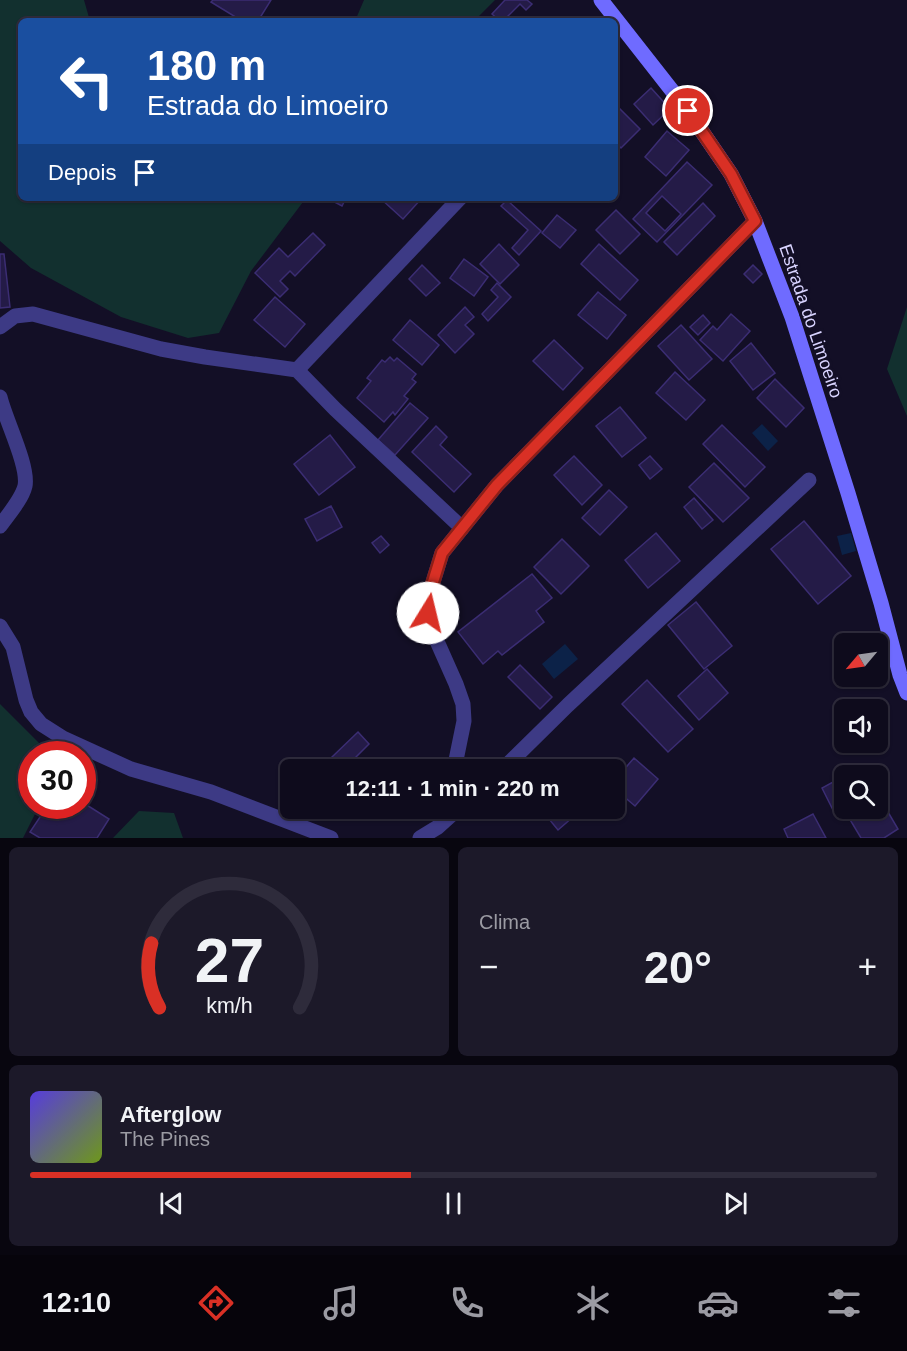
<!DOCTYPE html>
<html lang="pt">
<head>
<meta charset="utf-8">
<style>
  body { margin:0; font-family:Arial,sans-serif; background:#1c1929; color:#f1f3f6; height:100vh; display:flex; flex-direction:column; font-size:22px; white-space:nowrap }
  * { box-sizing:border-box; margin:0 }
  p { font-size:20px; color:#9b9ba3 }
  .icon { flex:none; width:33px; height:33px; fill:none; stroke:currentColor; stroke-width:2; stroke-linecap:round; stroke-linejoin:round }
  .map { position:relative; height:838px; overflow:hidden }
  .details { display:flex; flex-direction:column; gap:9px; padding:9px; background:#08060f; flex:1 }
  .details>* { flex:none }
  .hud { position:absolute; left:18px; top:18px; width:600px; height:183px; border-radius:9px; box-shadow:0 2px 4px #0004,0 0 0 2px #2e2b3b; background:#1a4fa0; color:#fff; overflow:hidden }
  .needle { width:39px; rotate:241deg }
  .controls { position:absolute; left:834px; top:633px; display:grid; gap:12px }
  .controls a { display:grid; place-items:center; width:54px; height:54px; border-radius:9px; background:#0e0b1c; box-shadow:0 2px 4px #0004,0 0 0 2px #2e2b3b; font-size:30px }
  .speed { position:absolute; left:18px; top:741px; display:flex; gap:12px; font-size:30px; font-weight:700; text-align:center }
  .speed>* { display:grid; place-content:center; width:78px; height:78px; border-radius:50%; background:#0e0b1c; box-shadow:0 2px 4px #0004,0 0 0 2px #2e2b3b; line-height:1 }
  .speed .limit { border:9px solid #d22; background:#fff; color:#111 }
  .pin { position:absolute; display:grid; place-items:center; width:51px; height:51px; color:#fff; margin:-26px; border:3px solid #fff; border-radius:50%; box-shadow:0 2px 6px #0007 }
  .me { position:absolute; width:66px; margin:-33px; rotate:9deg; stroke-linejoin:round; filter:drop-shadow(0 0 4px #0008) }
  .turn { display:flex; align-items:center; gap:21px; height:126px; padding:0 30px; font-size:27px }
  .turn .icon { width:78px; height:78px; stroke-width:2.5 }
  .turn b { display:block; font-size:42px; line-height:51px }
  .then { display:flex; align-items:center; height:57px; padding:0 30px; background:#0003; gap:12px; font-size:22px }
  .big { font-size:45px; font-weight:700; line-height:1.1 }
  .details .widget { flex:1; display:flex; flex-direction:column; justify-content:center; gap:9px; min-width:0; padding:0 21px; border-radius:9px; background:#1c1929 }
  .details .dial { align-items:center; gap:0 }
  .dial svg { height:156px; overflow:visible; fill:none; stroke:#2e2b3b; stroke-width:7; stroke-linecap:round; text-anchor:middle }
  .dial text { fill:#f1f3f6; stroke:none }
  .song { display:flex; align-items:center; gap:18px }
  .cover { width:72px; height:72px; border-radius:9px; background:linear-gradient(135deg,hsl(250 70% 55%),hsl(80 70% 35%)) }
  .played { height:6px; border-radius:3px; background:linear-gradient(90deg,#d93025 45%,#2e2b3b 45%) }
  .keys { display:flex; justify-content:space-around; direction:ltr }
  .heat { display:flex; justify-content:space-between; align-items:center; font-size:33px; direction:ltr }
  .details .tiles { flex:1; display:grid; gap:9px; grid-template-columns:1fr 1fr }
  .widget:last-child { grid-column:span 2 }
  .trip { position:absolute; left:280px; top:759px; width:345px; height:60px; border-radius:9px; background:#0e0b1c; box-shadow:0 2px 4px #0004,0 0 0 2px #2e2b3b; font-weight:700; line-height:60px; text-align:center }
  .tab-bar { display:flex; height:96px; justify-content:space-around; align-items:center; background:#06040b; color:#9b9ba3 }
  .tab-bar .icon { width:42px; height:42px }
  .tab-bar .current { color:#d93025 }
  .tab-bar b { font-size:27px; color:#f1f3f6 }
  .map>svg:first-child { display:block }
  .green { fill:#12302f }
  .water { fill:#0c2248 }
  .building { fill:#241b47; stroke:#3b2d73; stroke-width:1.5; fill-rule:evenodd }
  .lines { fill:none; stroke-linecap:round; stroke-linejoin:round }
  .street { stroke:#3d3a85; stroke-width:15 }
  .secondary { stroke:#6f6bff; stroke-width:15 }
  .route-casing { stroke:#8d1f18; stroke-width:15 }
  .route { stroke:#d93025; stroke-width:10 }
  .labels { text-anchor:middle; stroke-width:6; stroke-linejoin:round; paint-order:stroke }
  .street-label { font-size:18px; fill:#d9d4ff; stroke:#130f26 }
</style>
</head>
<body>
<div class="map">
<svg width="907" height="838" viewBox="0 0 907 838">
  <rect width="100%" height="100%" fill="#130f26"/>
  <g class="green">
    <polygon points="0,0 84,0 90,21 21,21 21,198 306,198 251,271 219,333 188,338 121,317 31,268 0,241"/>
    <polygon points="364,0 495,0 474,21 355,21"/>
    <polygon points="907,307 907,416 887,369"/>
    <polygon points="0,704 40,744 41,754 32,754 32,806 39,806 23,838 0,838"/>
    <polygon points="139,811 174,813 183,838 113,838"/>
  </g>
  <g class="water">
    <polygon points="762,424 778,441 768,451 752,433"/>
    <polygon points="851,533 856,551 842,555 837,536"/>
    <polygon points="565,644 578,659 554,679 542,664"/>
  </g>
  <g class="building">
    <polygon points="213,0 271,0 258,21 242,21 211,2"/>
    <polygon points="505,0 527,0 532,4 526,10 520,4 503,21 500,21 492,14"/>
    <polygon points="651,88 670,109 653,125 634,104"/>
    <polygon points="615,104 640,129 621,148 615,142"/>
    <polygon points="667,131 689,150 666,176 645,157"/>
    <path d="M687 162 712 185 657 242 633 219ZM662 196 681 214 665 231 646 213Z"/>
    <polygon points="327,198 346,198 342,206"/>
    <polygon points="380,198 422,198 403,219"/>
    <polygon points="507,200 541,231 519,255 512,248 528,230 501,206"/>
    <polygon points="703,203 715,216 677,255 664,242"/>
    <polygon points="616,210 640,234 620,254 596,230"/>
    <polygon points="557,215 576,230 560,248 542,233"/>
    <polygon points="313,233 325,245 295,276 290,271 280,281 288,289 280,297 255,273 279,248 288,257"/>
    <polygon points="499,244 519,265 500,284 480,264"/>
    <polygon points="599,244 638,280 620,300 581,264"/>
    <polygon points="0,254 4,254 10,307 0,308"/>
    <polygon points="464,259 488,277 474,296 450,278"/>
    <polygon points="422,265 440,283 426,296 409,279"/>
    <polygon points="753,265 762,274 753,283 744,274"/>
    <polygon points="497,283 511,297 488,321 482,314 498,297 491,290"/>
    <polygon points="598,292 626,315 607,339 578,315"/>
    <polygon points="275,297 305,324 285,347 254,320"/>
    <polygon points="465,307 474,317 465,325 474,334 455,353 438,335"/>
    <polygon points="731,314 750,331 723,361 700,340 713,326 717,330"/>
    <polygon points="703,315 710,323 698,335 690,327"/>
    <polygon points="410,320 439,345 422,365 393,340"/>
    <polygon points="681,325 712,359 689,380 658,346"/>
    <polygon points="554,340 583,368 563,390 533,361"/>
    <polygon points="751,343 775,373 753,390 730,361"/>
    <polygon points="390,357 394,361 397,358 416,374 412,379 416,382 404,396 408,399 395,415 393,412 384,422 357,398 371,381 367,378 382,360 385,362"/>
    <polygon points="675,372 705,400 686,420 656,393"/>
    <polygon points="775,379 804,408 786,427 757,398"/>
    <polygon points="410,403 428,418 395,455 378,440"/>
    <polygon points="620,407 646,438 622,457 596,426"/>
    <polygon points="722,425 765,467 745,487 703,444"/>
    <polygon points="436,426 447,437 440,445 471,474 454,492 412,452"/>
    <polygon points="330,435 355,467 319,495 294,464"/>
    <polygon points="574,456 602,485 582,505 554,475"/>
    <polygon points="650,456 662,469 650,479 639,465"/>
    <polygon points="714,463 749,498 723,522 689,487"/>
    <polygon points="609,490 627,507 600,535 582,518"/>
    <polygon points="694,498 713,520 702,529 684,507"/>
    <polygon points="331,506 342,527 317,541 305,519"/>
    <polygon points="804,521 851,576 818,604 771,549"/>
    <polygon points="656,533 680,561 648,588 625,560"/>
    <polygon points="381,536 389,545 380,553 372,543"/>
    <polygon points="562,539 589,566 561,594 534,567"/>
    <polygon points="532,574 552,598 536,611 544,622 502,655 498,651 483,664 458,632"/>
    <polygon points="696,602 732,646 704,669 668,625"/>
    <polygon points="520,665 552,697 540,709 508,677"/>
    <polygon points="707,669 728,693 699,720 678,696"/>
    <polygon points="647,680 693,729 668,752 622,704"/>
    <polygon points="358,732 369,744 344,769 332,757"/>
    <polygon points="634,758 658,779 635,806 615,789 615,780"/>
    <polygon points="844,776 844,808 847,808 835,814 822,788"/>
    <polygon points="878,795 898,829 884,838 861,838 849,818 864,808 878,808"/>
    <polygon points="82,802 109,819 97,838 40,838 30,832 44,811 58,820 67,806 82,806"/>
    <polygon points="540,808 580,808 581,810 558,830"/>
    <polygon points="813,814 826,838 788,838 784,829"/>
  </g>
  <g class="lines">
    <g class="street">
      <polyline points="0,327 15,316 33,314 161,349 205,357 297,370 335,409 462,528"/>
      <polyline points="297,370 460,198"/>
      <path d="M0 397C5 419 29 466 25 486 22 499 8 515 0 526"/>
      <polyline points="0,626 13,647 26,700 31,712 41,724 63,738 131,769 211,792 331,838"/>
      <polyline points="454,770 464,721 463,704 456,684 432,630 428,613 429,595 442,553 497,485 755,221"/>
      <polyline points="502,770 568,705 809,480"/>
      <polyline points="420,838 438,827 459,808"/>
    </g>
    <polyline class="secondary" points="601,0 688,111 731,174 755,221 792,317 848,493 881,603 900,675 907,693"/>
  </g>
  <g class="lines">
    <defs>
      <polyline id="route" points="428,613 429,595 442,553 497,485 755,221 731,174 688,111"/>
    </defs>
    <use href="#route" class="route-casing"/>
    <use href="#route" class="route"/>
  </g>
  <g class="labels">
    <g class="street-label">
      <text transform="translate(811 321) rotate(71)" y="6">Estrada do Limoeiro</text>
    </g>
  </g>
</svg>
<div class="controls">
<a><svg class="needle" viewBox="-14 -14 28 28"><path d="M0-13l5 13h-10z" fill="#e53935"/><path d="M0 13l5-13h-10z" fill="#9b9ba3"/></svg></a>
<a><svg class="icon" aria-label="sound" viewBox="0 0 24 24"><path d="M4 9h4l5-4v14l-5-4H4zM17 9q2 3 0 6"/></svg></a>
<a><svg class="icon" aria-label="search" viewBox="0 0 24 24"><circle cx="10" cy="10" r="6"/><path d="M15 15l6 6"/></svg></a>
</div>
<div class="speed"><div class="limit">30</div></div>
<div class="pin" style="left:688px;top:111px;background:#d93025"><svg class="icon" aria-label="arrive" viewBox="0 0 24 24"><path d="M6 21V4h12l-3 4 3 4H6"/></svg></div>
<svg class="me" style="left:428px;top:613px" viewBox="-20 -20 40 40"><circle r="19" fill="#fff"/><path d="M0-13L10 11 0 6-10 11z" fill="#d93025"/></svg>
<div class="trip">12:11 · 1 min · 220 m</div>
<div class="hud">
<div class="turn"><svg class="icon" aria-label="left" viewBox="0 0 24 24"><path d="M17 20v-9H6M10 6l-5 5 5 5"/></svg><div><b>180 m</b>Estrada do Limoeiro</div></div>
<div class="then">Depois<svg class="icon" aria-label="arrive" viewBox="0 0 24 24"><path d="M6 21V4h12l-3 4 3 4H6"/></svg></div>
</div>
</div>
<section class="details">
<div class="tiles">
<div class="widget dial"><svg viewBox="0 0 100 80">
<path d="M14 69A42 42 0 1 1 86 69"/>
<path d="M14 69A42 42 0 0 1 10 36" stroke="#d93025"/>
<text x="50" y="56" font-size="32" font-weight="700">27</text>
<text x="50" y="72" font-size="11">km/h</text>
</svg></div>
<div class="widget"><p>Clima</p>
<div class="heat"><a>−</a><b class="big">20°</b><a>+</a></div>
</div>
<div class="widget">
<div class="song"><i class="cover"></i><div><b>Afterglow</b><p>The Pines</p></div></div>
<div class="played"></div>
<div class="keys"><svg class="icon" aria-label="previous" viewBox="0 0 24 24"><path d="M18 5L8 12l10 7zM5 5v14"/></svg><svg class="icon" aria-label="pause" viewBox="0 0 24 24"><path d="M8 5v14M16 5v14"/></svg><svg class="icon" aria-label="next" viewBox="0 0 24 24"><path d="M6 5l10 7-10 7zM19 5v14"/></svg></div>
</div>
</div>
</section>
<nav class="tab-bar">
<b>12:10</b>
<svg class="icon current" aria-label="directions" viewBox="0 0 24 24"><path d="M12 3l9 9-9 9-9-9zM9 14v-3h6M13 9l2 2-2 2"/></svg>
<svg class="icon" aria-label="music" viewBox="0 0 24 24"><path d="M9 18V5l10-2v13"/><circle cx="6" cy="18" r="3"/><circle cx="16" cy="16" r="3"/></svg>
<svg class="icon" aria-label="phone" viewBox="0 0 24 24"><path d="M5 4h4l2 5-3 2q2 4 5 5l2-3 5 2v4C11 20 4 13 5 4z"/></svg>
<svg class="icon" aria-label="climate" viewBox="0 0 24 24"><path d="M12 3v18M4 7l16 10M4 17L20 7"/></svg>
<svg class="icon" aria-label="car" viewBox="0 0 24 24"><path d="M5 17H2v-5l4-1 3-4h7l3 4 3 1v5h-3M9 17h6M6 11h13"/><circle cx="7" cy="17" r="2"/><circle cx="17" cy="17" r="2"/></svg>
<svg class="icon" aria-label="filters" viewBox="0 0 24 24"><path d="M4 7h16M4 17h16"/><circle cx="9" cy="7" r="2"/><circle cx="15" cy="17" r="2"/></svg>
</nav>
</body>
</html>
